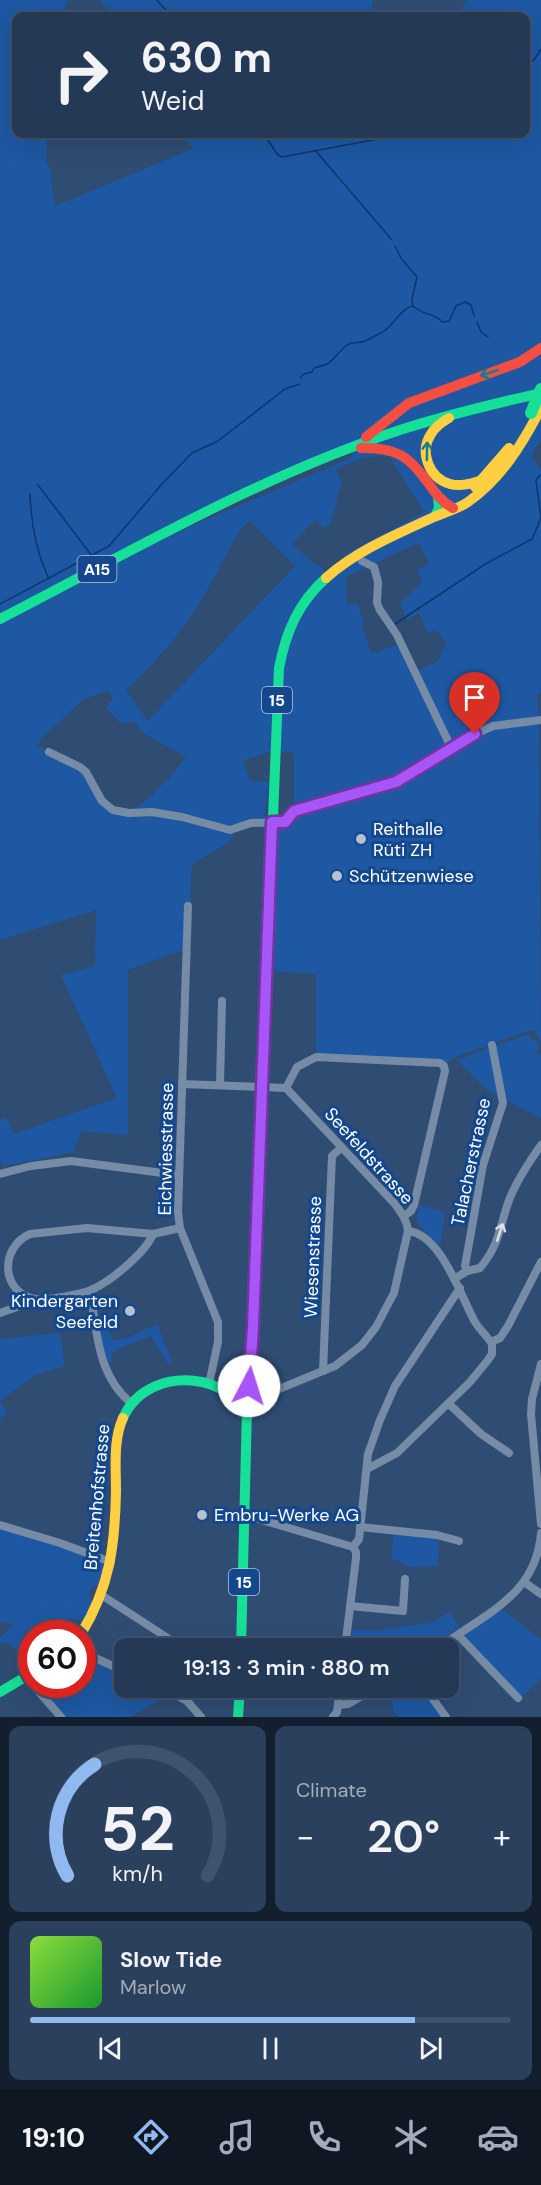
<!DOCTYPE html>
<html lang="en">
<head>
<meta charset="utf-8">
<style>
  body { margin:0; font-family:"DM Sans",sans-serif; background:#2b405c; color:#f1f3f6; height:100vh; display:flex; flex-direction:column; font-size:22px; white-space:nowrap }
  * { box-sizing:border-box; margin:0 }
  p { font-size:20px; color:#a3acb9 }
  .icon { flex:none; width:33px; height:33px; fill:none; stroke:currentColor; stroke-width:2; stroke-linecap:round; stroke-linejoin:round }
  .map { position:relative; height:1717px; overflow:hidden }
  .side { display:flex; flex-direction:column; gap:9px; padding:9px; background:#131f2f; flex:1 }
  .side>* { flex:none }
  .top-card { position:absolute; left:12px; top:12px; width:518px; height:126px; border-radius:12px; box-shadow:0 6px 24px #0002,0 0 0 2px #40536c; background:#233956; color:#f1f3f6; overflow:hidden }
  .speed { position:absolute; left:18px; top:1620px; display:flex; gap:12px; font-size:30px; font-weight:700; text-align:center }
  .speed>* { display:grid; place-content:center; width:78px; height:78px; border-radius:50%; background:#233956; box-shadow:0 6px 24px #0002,0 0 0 2px #40536c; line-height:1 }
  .speed .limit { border:9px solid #d22; background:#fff; color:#111 }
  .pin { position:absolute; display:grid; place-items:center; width:51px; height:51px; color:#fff; margin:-62px -26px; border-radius:50% 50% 50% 0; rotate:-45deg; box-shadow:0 0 6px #0007 }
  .pin .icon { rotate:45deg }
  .me { position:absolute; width:66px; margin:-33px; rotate:5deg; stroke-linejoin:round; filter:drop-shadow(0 0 4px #0008) }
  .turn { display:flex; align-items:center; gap:21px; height:126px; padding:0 30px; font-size:27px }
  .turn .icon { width:78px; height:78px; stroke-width:2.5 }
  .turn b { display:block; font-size:42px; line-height:51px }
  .big { font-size:45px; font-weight:600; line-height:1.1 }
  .side .widget { flex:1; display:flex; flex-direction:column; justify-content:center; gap:9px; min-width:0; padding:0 21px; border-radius:12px; background:#2b405c }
  .side .dial { align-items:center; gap:0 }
  .dial svg { height:156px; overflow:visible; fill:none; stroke:#40536c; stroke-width:7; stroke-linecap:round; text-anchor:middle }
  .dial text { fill:#f1f3f6; stroke:none }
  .song { display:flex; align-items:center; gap:18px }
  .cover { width:72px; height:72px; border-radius:9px; background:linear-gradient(135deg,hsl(90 70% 55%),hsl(130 70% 35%)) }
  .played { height:6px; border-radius:3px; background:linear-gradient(90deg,#90b9f0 80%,#40536c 80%) }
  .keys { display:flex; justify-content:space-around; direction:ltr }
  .heat { display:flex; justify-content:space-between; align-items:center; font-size:33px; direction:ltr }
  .side .tiles { flex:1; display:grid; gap:9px; grid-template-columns:1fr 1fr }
  .widget:last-child { grid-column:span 2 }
  .trip { position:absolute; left:114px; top:1638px; width:345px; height:60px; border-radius:12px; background:#233956; box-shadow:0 6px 24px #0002,0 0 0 2px #40536c; font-weight:600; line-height:60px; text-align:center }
  .tab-bar { display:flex; height:96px; justify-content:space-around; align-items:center; background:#0e1722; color:#a3acb9 }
  .tab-bar .icon { width:42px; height:42px }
  .tab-bar .active { color:#90b9f0 }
  .tab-bar b { font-size:27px; color:#f1f3f6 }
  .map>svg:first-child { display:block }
  .green { fill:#1e58a2; fill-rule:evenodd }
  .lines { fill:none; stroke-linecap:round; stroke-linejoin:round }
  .stream { stroke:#0f366d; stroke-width:1.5 }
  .street { stroke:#768ca6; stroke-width:8 }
  .fast { stroke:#16e098; stroke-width:10 }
  .slow { stroke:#ffcf43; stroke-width:10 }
  .jam { stroke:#f24e42; stroke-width:10 }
  .fast-bridge { stroke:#16e098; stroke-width:12 }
  .oneway { stroke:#147d92 }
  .oneway2 { stroke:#dde2e9 }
  .route-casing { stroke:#6d37a1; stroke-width:15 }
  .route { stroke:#a855f7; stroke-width:10 }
  .poi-dot { fill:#b6c0ce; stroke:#13488f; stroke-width:2 }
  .labels { text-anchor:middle; stroke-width:6; stroke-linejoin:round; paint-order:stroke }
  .shield { fill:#13488f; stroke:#b8c8dd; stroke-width:1.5 }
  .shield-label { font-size:16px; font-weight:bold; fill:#fff }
  .poi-label { font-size:18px; fill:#fff; stroke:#13488f; text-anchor:start }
  .street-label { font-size:18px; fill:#fff; stroke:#13488f }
</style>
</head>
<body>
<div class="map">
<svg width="541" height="1717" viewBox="0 0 541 1717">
  <rect width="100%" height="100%" fill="#2f4c73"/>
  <g class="green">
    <path d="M0 0H67L64 16H16V134H47L46 162 50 169 55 206 193 149 184 134H525V16H456L468 0H541V440L533 453 532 459 541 469V693L537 694 539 720H521L454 743 452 742 417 671 438 661 446 643 436 630 428 633 419 613 407 620 400 604 422 582 417 570 429 563 418 543 346 577 347 604 357 603 365 624 362 626 371 654 399 644 447 746 395 781 294 808V753L271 751 243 761 250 781 269 782 265 812V822L237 829 229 842 192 864 187 951H179L128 970V1135L81 1131 74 1152 4 1166 0 1160V1119L6 1118 14 1134 117 1098 61 975 95 966 96 910 0 940ZM359 442 351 458 131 552ZM389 456 424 512 346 554 332 574 312 562 292 544 315 520 324 528 330 525 342 482 336 469 365 457ZM249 520 295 566 148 721 126 690C157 661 185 629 206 592 220 568 231 540 249 520ZM108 691 113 699 106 707 120 723 133 722 145 734 186 757C169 779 153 797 129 813L102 801 80 767 38 746 41 738 84 699Z"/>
    <polygon points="100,0 373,0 372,7 382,16 111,16"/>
    <path d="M539 722 541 1043 535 1031H528L493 1043 490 1035 492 1045C476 1050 455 1053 444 1066L316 1057V974L272 971 277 828 293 814 393 785 449 753 454 764 452 750 487 730Z"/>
    <polygon points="528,1034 530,1039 539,1042 537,1054 541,1054 541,1118 488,1091 457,1060"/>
    <polygon points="419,1205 445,1212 440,1247 419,1225 417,1217"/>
    <polygon points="104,1316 112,1340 124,1339 157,1324 172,1362 168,1364 151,1336 118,1349 111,1354 112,1362 107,1361 99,1333 98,1317"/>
    <polygon points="60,1333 65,1366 35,1375 0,1401 7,1413 0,1419 0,1339"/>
    <path d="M0 1526 103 1562C107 1570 102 1577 99 1585L92 1587 88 1595 93 1602 85 1621 76 1619H64L57 1633 32 1634 31 1659 21 1656 7 1642 0 1644V1647V1638L14 1624 0 1622Z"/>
    <polygon points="394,1533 439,1539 438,1566 410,1567 391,1558"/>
    <polygon points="499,1611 505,1611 541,1640 541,1678 521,1698 464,1636"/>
    <polygon points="449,1612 459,1627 433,1648 349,1648 352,1629 373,1631 433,1622"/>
    <polygon points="89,1658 124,1673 124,1688 157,1688 170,1693 130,1717 66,1717 37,1685 82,1684 83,1673"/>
    <polygon points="387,1688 421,1688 442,1717 399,1717 394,1713 392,1699"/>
  </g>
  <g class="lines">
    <g class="stream">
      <polyline points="157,0 171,16"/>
      <polyline points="525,63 534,60 541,49"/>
      <polyline points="264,134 277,154 282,157 373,140 372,134"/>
      <polyline points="315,150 392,240"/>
      <path d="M395 246 401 258 417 277 412 299 413 306C424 316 435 313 442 322L449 321 456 306 465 302 471 305 474 316"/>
      <polyline points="477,322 481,332 488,337"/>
      <path d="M300 378 304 374 312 372 314 368C318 367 323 366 327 364 333 361 340 350 347 345 354 341 358 344 365 341 370 339 376 335 381 333 394 326 398 311 412 306"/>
      <polyline points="38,485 92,556"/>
      <path d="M30 494C31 523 36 551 48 577"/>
      <polyline points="0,604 109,546 162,484 192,453 218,441 285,389 300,384"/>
      <polyline points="395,624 487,563 532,539 541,518 536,480 540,475"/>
    </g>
    <g class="street">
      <polyline points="362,561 374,567 378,582 377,603 380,610 397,635 448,741 450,748"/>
      <polyline points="49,752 80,767 86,772 102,801 113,810 129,813 152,812 182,817 230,830 251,823 285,822 294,811 396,782 450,748 475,734 493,726 541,720"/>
      <polyline points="188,906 178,1212 180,1228 218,1322 218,1342 209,1384"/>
      <path d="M182 1084 286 1088 395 1204C402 1214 407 1220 408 1231 441 1234 461 1297 475 1322 480 1330 487 1336 492 1344V1354L488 1360 470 1382 397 1453 367 1469"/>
      <polyline points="220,1085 222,1001"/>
      <polyline points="286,1088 297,1067 316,1057 440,1063 444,1066 445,1071 414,1205 411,1211 404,1216"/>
      <polyline points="0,1174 31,1166 71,1161 178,1175"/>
      <path d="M153 1234C146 1252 111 1281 93 1289 84 1294 44 1301 35 1299 0 1292 0 1247 30 1234L87 1228 153 1234 180 1228"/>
      <path d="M467 1271 480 1268C499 1245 499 1230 508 1203 515 1183 529 1162 541 1145"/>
      <polyline points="454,1279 467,1271 465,1266 483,1165 503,1103 492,1045"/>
      <path d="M90 1291C97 1331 97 1375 131 1403"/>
      <polyline points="0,1313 37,1300"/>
      <polyline points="491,1342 500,1338 508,1326 541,1262"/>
      <polyline points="541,1364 532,1399 531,1414 541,1524"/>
      <polyline points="323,1371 332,1156 341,1148"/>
      <polyline points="257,1398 335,1366 362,1345 376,1327 394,1293 408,1231"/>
      <polyline points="449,1404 481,1434 509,1453"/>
      <polyline points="245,1515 353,1547"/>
      <polyline points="0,1525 60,1543 111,1562"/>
      <polyline points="360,1527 437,1535 459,1541"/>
      <polyline points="353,1547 359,1539 368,1454 380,1420 395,1386 460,1288"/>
      <polyline points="524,1582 541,1594"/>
      <polyline points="103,1596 183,1648"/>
      <polyline points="350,1606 403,1611 405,1579"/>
      <polyline points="458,1635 518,1698"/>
      <polyline points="163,1648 165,1637"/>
      <polyline points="345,1648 356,1558 356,1552 353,1547"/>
      <path d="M439 1648C483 1614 536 1597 541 1533"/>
      <polyline points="82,1652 124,1671"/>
      <polyline points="32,1684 61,1717"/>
      <polyline points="164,1688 187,1701 201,1717"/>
      <polyline points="425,1688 446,1717"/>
      <polyline points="338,1705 348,1704 376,1688"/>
      <polyline points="333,1717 337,1712 340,1688"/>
    </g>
    <g class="fast">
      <polyline points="435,516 439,508 438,497"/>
      <path d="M0 619C130 552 260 476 400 430 446 415 493 404 541 393"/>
      <path d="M248 1388 252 1344 279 668C286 632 298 603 326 578"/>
      <circle cx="247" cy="1399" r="10"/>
      <path d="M123 1418C137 1387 170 1376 202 1382 214 1384 226 1392 237 1396"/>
      <polyline points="241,1648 247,1409"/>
      <polyline points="0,1692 32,1673"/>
      <polyline points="238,1717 240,1688"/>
    </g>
    <g class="slow">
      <path d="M449 418C442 422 435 427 431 434 419 452 429 478 450 484 461 487 473 483 483 480"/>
      <polyline points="475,487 509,448"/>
      <path d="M326 578C356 551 397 534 434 517 445 512 458 509 468 502 501 479 523 443 541 408"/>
      <path d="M81 1634C110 1587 115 1545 116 1491 116 1467 113 1440 123 1418"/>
    </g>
    <g class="jam">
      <polyline points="366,437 409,403 520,362 541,348"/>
      <path d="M361 448C396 447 409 456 429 484 436 494 442 502 453 508"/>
    </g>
    <polyline class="fast-bridge" points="531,413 541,389"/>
  </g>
  <defs><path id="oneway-shaft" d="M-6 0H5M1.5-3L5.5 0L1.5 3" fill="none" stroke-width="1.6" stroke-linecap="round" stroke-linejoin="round" transform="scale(1.5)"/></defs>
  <g class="oneway">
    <use href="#oneway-shaft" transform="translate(489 373) rotate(161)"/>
    <use href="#oneway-shaft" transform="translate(427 451) rotate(-89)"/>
  </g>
  <use class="oneway2" href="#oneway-shaft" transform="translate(500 1232) rotate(-72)"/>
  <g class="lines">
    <defs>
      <polyline id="route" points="249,1386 253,1327 272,822 285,822 294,811 396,782 475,734"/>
    </defs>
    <use href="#route" class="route-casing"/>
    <use href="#route" class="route"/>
  </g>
  <g class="poi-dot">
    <circle cx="361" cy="839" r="6"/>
    <circle cx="337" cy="876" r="6"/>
    <circle cx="130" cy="1311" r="6"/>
    <circle cx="202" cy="1515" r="6"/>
  </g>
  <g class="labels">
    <g class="shield">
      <rect x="77.5" y="556" width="39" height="26" rx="4.5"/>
      <rect x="262" y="687" width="30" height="26" rx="4.5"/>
      <rect x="229" y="1569" width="30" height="26" rx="4.5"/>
    </g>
    <g class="shield-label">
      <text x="97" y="575">A15</text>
      <text x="277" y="706">15</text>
      <text x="244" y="1588">15</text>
    </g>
    <g class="poi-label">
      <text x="373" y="835">Reithalle<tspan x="373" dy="21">Rüti ZH</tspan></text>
      <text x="349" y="882">Schützenwiese</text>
      <text x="118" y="1307" text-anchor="end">Kindergarten<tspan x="118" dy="21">Seefeld</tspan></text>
      <text x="214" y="1521">Embru-Werke AG</text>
    </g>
    <g class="street-label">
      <text transform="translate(166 1149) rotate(-89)" y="6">Eichwiesstrasse</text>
      <text transform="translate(369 1156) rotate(48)" y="6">Seefeldstrasse</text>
      <text transform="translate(471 1162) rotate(-78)" y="6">Talacherstrasse</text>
      <text transform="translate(313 1257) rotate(-88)" y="6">Wiesenstrasse</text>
      <text transform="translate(97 1497) rotate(-85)" y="6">Breitenhofstrasse</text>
    </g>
  </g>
</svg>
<div class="speed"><div class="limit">60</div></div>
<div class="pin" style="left:475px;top:734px;background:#d93025"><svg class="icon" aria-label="arrive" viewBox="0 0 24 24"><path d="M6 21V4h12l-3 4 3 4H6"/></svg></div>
<svg class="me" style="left:249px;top:1386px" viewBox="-20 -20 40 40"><circle r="19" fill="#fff"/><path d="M0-13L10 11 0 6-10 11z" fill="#a855f7"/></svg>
<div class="trip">19:13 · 3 min · 880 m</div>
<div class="top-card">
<div class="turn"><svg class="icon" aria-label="right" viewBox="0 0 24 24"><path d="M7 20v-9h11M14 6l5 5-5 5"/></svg><div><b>630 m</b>Weid</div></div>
</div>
</div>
<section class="side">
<div class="tiles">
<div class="widget dial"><svg viewBox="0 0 100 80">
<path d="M14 69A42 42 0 1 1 86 69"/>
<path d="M14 69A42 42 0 0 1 28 12" stroke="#90b9f0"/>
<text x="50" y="56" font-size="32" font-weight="700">52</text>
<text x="50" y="72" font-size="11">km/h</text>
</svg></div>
<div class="widget"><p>Climate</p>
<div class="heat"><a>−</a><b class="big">20°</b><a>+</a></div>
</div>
<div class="widget">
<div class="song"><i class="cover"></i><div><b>Slow Tide</b><p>Marlow</p></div></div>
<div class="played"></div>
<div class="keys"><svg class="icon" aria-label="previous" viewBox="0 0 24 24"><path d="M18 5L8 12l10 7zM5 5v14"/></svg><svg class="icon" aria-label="pause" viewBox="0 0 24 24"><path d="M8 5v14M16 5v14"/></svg><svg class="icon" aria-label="next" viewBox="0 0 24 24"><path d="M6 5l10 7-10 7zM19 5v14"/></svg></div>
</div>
</div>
</section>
<nav class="tab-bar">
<b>19:10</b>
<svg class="icon active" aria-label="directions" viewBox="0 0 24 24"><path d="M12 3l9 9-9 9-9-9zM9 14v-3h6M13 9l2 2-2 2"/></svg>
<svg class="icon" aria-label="music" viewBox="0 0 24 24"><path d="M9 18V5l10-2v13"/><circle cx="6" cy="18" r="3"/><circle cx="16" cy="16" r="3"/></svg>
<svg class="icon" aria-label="phone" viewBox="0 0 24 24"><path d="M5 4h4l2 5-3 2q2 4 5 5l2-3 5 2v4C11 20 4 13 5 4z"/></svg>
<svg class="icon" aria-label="climate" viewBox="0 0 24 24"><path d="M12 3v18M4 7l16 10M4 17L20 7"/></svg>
<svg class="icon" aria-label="car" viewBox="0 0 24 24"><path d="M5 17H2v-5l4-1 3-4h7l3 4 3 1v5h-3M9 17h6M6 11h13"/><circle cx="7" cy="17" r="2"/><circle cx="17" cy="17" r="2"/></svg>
</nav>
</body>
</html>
